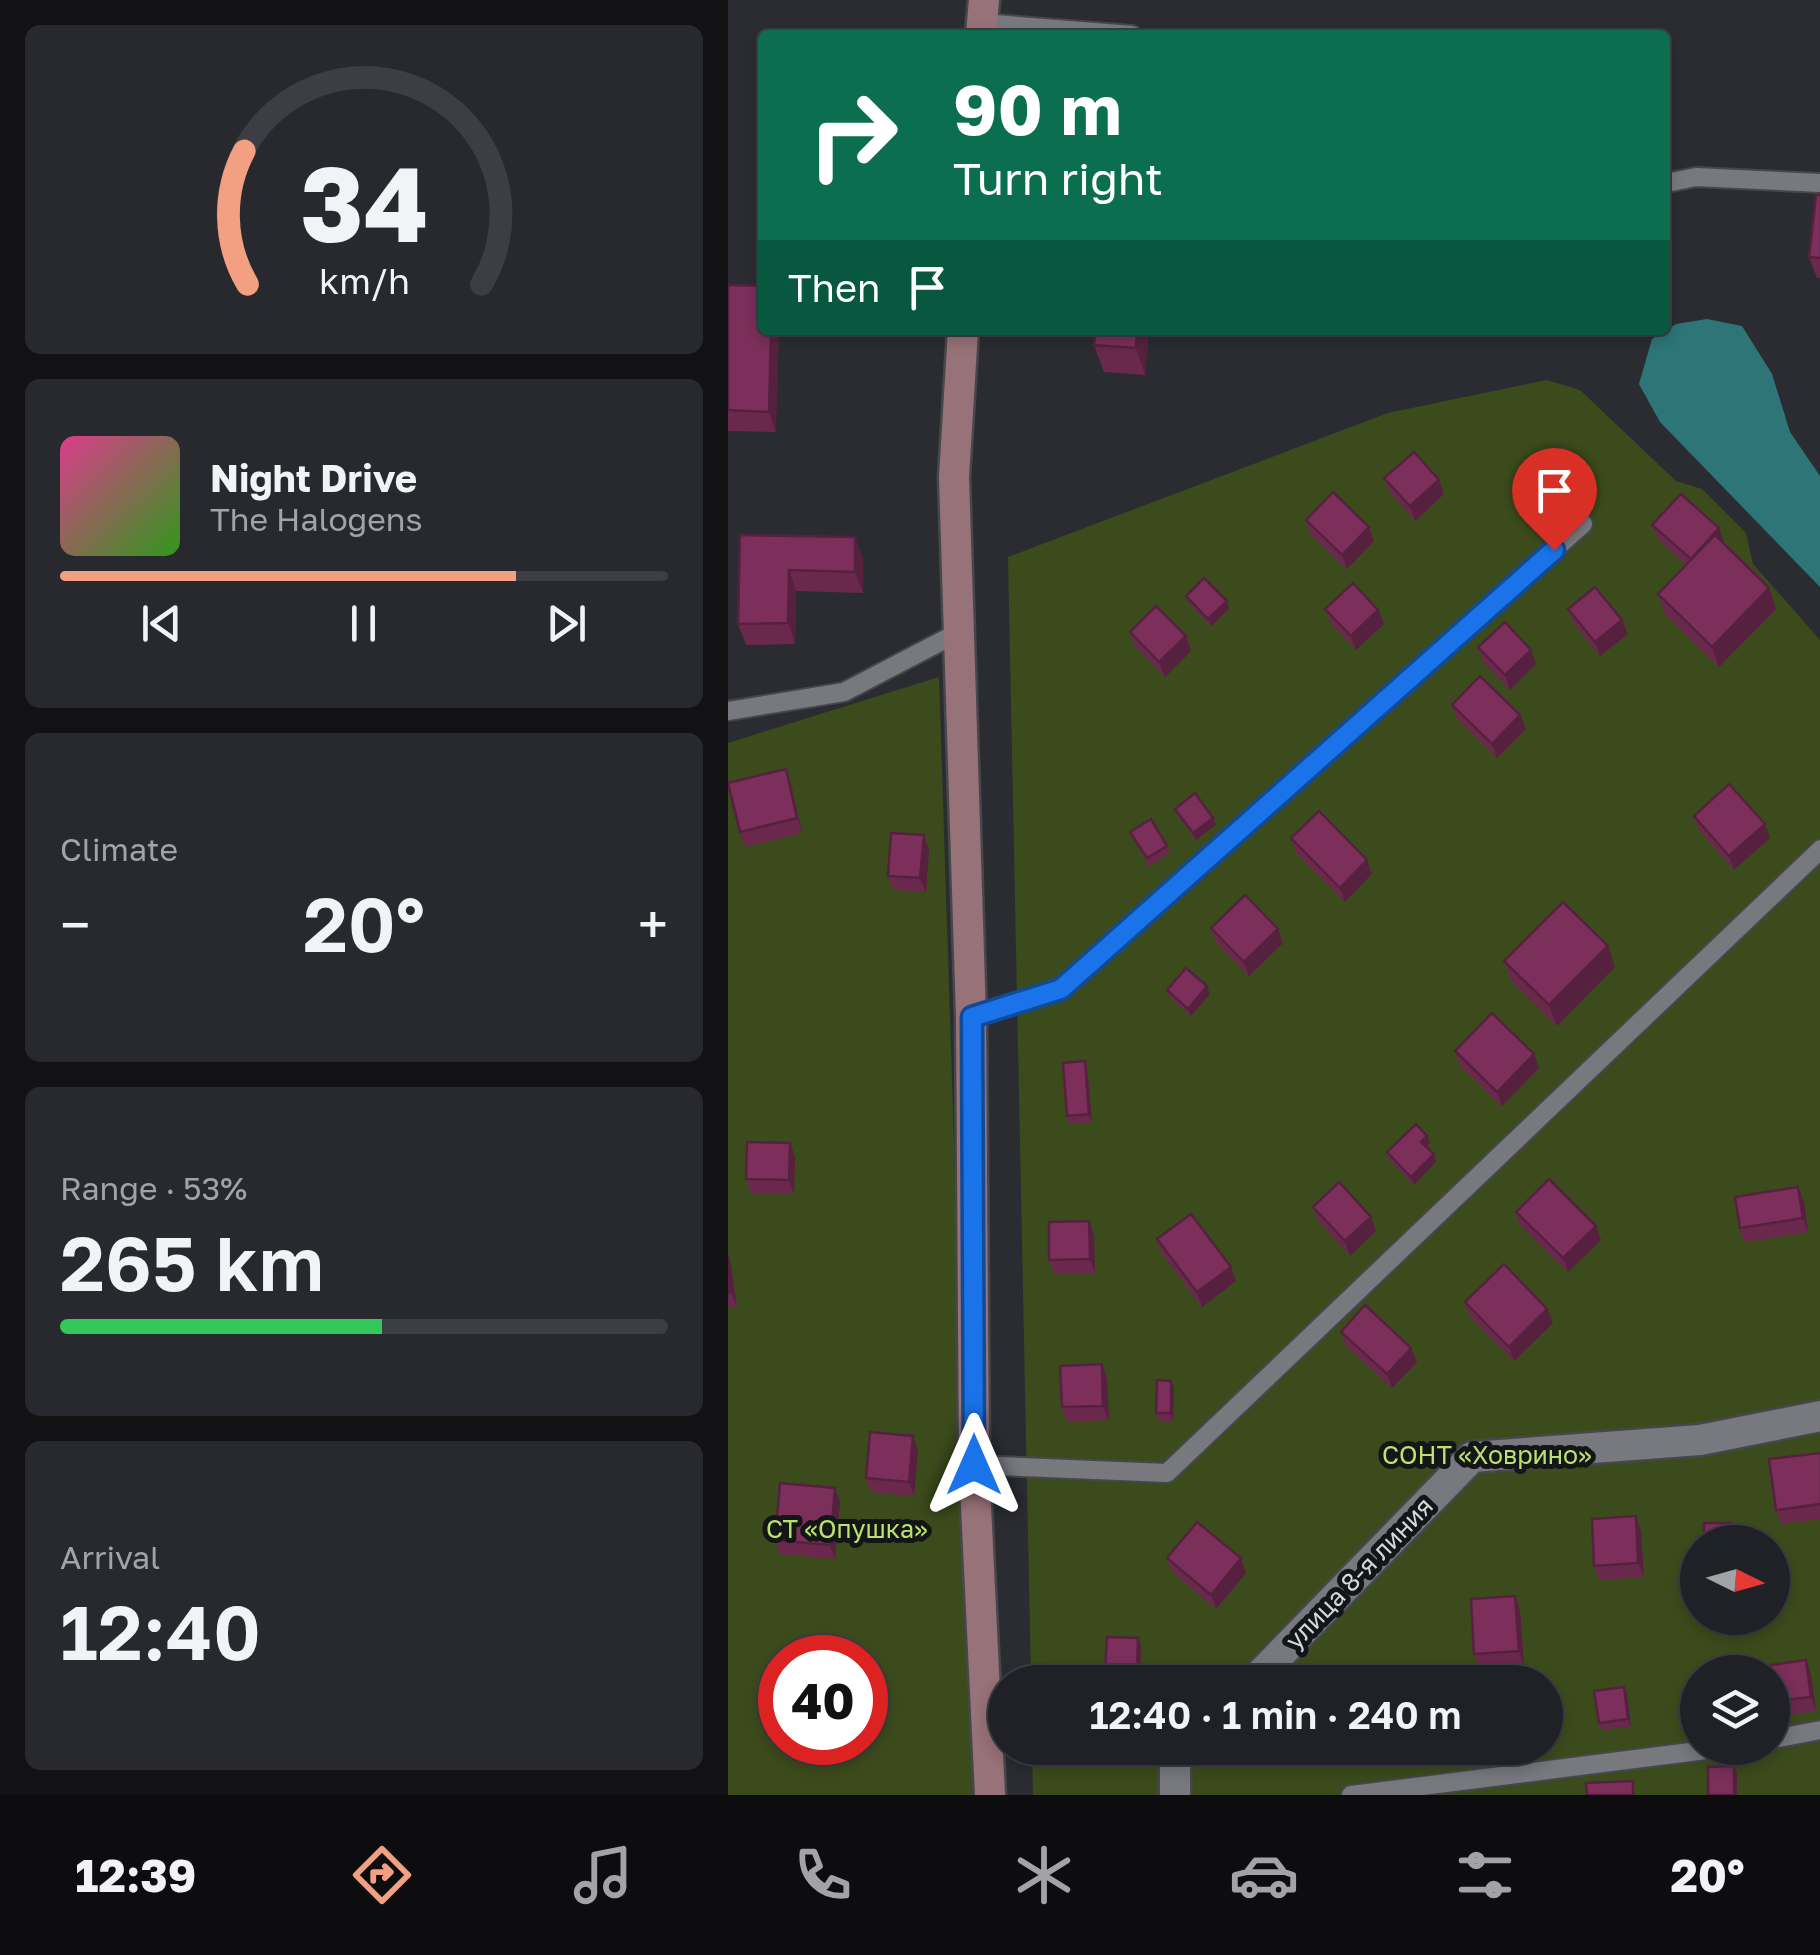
<!DOCTYPE html>
<html lang="en">
<head>
<meta charset="utf-8">
<style>
  body { margin:0; font-family:"Golos Text",sans-serif; background:#28292e; color:#f1f3f6; height:100vh; display:flex; flex-direction:column; font-size:38px; white-space:nowrap }
  * { box-sizing:border-box; margin:0 }
  p { font-size:32px; color:#a2a3a7 }
  .icon { flex:none; width:55px; height:55px; fill:none; stroke:currentColor; stroke-width:2; stroke-linecap:round; stroke-linejoin:round }
  .map { position:relative; flex:1; overflow:hidden }
  .sheet { display:flex; flex-direction:column; gap:25px; padding:25px; background:#121215; width:728px }
  .sheet>* { flex:none }
  .banner { position:absolute; left:30px; top:30px; width:912px; height:305px; border-radius:10px; box-shadow:0 5px 15px #0003,0 0 0 2px #3d3e43; background:#0b6e4f; color:#fff; overflow:hidden }
  .needle { width:65px; rotate:95deg }
  .controls { position:absolute; left:952px; top:1525px; display:grid; gap:20px }
  .controls a { display:grid; place-items:center; width:110px; height:110px; border-radius:50%; background:#202126; box-shadow:0 5px 15px #0003,0 0 0 2px #3d3e43; font-size:50px }
  .speed { position:absolute; left:30px; top:1635px; display:flex; gap:20px; font-size:50px; font-weight:700; text-align:center }
  .speed>* { display:grid; place-content:center; width:130px; height:130px; border-radius:50%; background:#202126; box-shadow:0 5px 15px #0003,0 0 0 2px #3d3e43; line-height:1 }
  .speed .limit { border:15px solid #d22; background:#fff; color:#111 }
  .pin { position:absolute; display:grid; place-items:center; width:85px; height:85px; color:#fff; margin:-102px -42px; border-radius:50% 50% 50% 0; rotate:-45deg; box-shadow:0 0 10px #0007 }
  .pin .icon { rotate:45deg }
  .me { position:absolute; width:110px; margin:-55px; rotate:0deg; stroke-linejoin:round; filter:drop-shadow(0 0 8px #0008) }
  .turn { display:flex; align-items:center; gap:35px; height:210px; padding:0 30px; font-size:45px }
  .turn .icon { width:130px; height:130px; stroke-width:2.5 }
  .turn b { display:block; font-size:70px; line-height:85px }
  .then { display:flex; align-items:center; height:95px; padding:0 30px; background:#0003; gap:20px; font-size:38px }
  .big { font-size:75px; font-weight:600; line-height:1.1 }
  .sheet .tile { flex:1; display:flex; flex-direction:column; justify-content:center; gap:15px; min-width:0; padding:0 35px; border-radius:15px; background:#28292e }
  .sheet .dial { align-items:center; gap:0 }
  .dial svg { height:260px; overflow:visible; fill:none; stroke:#3d3e43; stroke-width:7; stroke-linecap:round; text-anchor:middle }
  .dial text { fill:#f1f3f6; stroke:none }
  .song { display:flex; align-items:center; gap:30px }
  .cover { width:120px; height:120px; border-radius:15px; background:linear-gradient(135deg,hsl(330 70% 55%),hsl(110 70% 35%)) }
  .played { height:10px; border-radius:5px; background:linear-gradient(90deg,#f2a081 75%,#3d3e43 75%) }
  .keys { display:flex; justify-content:space-around; direction:ltr }
  .heat { display:flex; justify-content:space-between; align-items:center; font-size:55px; direction:ltr }
  .charge { height:15px; border-radius:8px; background:linear-gradient(90deg,#34c759 53%,#3d3e43 0) }
  .trip { position:absolute; left:260px; top:1665px; width:575px; height:100px; border-radius:50px; background:#202126; box-shadow:0 5px 15px #0003,0 0 0 2px #3d3e43; font-weight:600; line-height:100px; text-align:center }
  .dock { display:flex; height:160px; justify-content:space-around; align-items:center; background:#0d0d0f; color:#a2a3a7 }
  .dock .icon { width:70px; height:70px }
  .dock .current { color:#f2a081 }
  .dock b { font-size:45px; color:#f1f3f6 }
  main { display:flex; flex:1; min-height:0 }
  .map>svg:first-child { display:block }
  .green { fill:#3c4b1c; fill-rule:evenodd }
  .water { fill:#2d7577 }
  .lines { fill:none; stroke-linecap:round; stroke-linejoin:round }
  .lane-casing { stroke:#46474b; stroke-width:22 }
  .street-casing { stroke:#46474b; stroke-width:35 }
  .secondary-casing { stroke:#46474b; stroke-width:35 }
  .lane { stroke:#77797f; stroke-width:18 }
  .street { stroke:#77797f; stroke-width:30 }
  .secondary { stroke:#977278; stroke-width:30 }
  .wall { fill:#6a284d }
  .shaded-wall { fill:#56213f }
  .building { fill:#7b2f5a; stroke:#56213f; stroke-width:2.5 }
  .route-casing { stroke:#114b97; stroke-width:25 }
  .route { stroke:#1a73e8; stroke-width:18 }
  .labels { text-anchor:middle; stroke-width:10; stroke-linejoin:round; paint-order:stroke }
  .park-label { font-size:25px; fill:#bce16f; stroke:#141517 }
  .street-label { font-size:25px; fill:#d6d7db; stroke:#141517 }
</style>
</head>
<body>
<main>
<section class="sheet">
<div class="tile dial"><svg viewBox="0 0 100 80">
<path d="M14 69A42 42 0 1 1 86 69"/>
<path d="M14 69A42 42 0 0 1 13 28" stroke="#f2a081"/>
<text x="50" y="56" font-size="32" font-weight="700">34</text>
<text x="50" y="72" font-size="11">km/h</text>
</svg></div>
<div class="tile">
<div class="song"><i class="cover"></i><div><b>Night Drive</b><p>The Halogens</p></div></div>
<div class="played"></div>
<div class="keys"><svg class="icon" aria-label="previous" viewBox="0 0 24 24"><path d="M18 5L8 12l10 7zM5 5v14"/></svg><svg class="icon" aria-label="pause" viewBox="0 0 24 24"><path d="M8 5v14M16 5v14"/></svg><svg class="icon" aria-label="next" viewBox="0 0 24 24"><path d="M6 5l10 7-10 7zM19 5v14"/></svg></div>
</div>
<div class="tile"><p>Climate</p>
<div class="heat"><a>−</a><b class="big">20°</b><a>+</a></div>
</div>
<div class="tile"><p>Range · 53%</p><b class="big">265 km</b><div class="charge"></div></div>
<div class="tile"><p>Arrival</p><b class="big">12:40</b></div>
</section>
<div class="map">
<svg width="1093" height="1795" viewBox="0 0 1093 1795">
  <rect width="100%" height="100%" fill="#2b2c32"/>
  <g class="green">
    <path d="M819 380 852 390 948 481 974 489 1018 533 1025 564 1092 640V1795H305L304 1748H818V1682H303L280 557 660 413ZM970 1542H1045V1618H970ZM970 1672H1045V1748H970Z"/>
    <path d="M211 677 247 1795H0V743ZM52 1658H138V1742H52Z"/>
  </g>
  <polygon class="water" points="979,319 1014,326 1044,374 1062,432 1092,476 1092,587 932,422 911,384 924,339 948,324"/>
  <g class="lines">
    <defs>
      <g id="lane">
        <polyline points="254,23 404,35"/>
        <polyline points="938,183 968,177 1093,183"/>
        <polyline points="0,711 116,692 231,632"/>
        <polyline points="243,1017 333,989 855,524"/>
        <polyline points="246,1465 439,1473 1093,849"/>
        <polyline points="1045,1739 1093,1730"/>
        <polyline points="623,1795 994,1748"/>
      </g>
      <g id="street">
        <polyline points="525,1682 744,1457 972,1440 1093,1416"/>
        <polyline points="447,1795 447,1762 461,1748"/>
      </g>
      <g id="secondary">
        <polyline points="253,35 256,0"/>
        <polyline points="235,330 226,477 243,1017 246,1465 262,1795"/>
      </g>
    </defs>
    <use href="#lane" class="lane-casing"/>
    <use href="#street" class="street-casing"/>
    <use href="#secondary" class="secondary-casing"/>
    <use href="#lane" class="lane"/>
    <use href="#street" class="street"/>
    <use href="#secondary" class="secondary"/>
  </g>
  <g class="wall">
    <polygon points="1093,195 1093,278 1089,278 1081,257"/>
    <polygon points="0,285 48,432 0,431"/>
    <polygon points="421,330 417,375 376,372 366,345"/>
    <polygon points="656,478 716,494 687,521 662,492"/>
    <polygon points="578,520 646,541 619,569 583,535"/>
    <polygon points="924,525 991,528 995,543 1041,588 1048,609 991,667 937,614 930,594 958,565 930,539"/>
    <polygon points="12,535 135,558 135,593 68,591 67,644 18,645 10,624"/>
    <polygon points="458,596 499,601 501,609 483,626 461,603"/>
    <polygon points="597,609 650,610 656,624 628,650 603,623"/>
    <polygon points="840,609 900,634 872,656 846,624"/>
    <polygon points="402,632 458,636 463,651 437,677 407,646"/>
    <polygon points="750,647 808,664 782,690 755,662"/>
    <polygon points="724,705 798,729 769,758 729,719"/>
    <polygon points="63,784 74,833 17,847 12,832"/>
    <polygon points="447,809 488,825 468,840 450,816"/>
    <polygon points="966,816 1042,838 1006,870 971,830"/>
    <polygon points="402,832 439,846 442,853 421,866"/>
    <polygon points="196,835 201,850 198,892 165,890 160,876"/>
    <polygon points="563,838 639,860 644,874 617,902 568,853"/>
    <polygon points="483,928 550,929 555,943 521,976 488,942"/>
    <polygon points="776,961 887,967 829,1026 784,982"/>
    <polygon points="439,990 482,994 463,1016 442,998"/>
    <polygon points="727,1051 806,1054 811,1068 774,1106 732,1066"/>
    <polygon points="359,1068 364,1122 342,1124 339,1116"/>
    <polygon points="702,1143 698,1147 706,1154 708,1162 686,1185 661,1160 659,1152"/>
    <polygon points="67,1157 66,1194 23,1193 18,1179"/>
    <polygon points="1076,1201 1080,1232 1017,1242 1012,1228"/>
    <polygon points="585,1207 643,1217 648,1231 622,1256 590,1221"/>
    <polygon points="788,1212 868,1226 873,1240 840,1272 793,1226"/>
    <polygon points="361,1221 366,1235 367,1273 327,1274 321,1260"/>
    <polygon points="429,1239 508,1281 474,1307 434,1254"/>
    <polygon points="0,1255 9,1307 0,1308"/>
    <polygon points="737,1302 825,1323 786,1361 742,1316"/>
    <polygon points="613,1332 689,1362 664,1388 618,1346"/>
    <polygon points="379,1379 381,1420 339,1422 334,1407"/>
    <polygon points="446,1388 445,1421 431,1421 428,1413"/>
    <polygon points="190,1450 186,1496 143,1492 138,1478"/>
    <polygon points="1093,1453 1093,1519 1053,1524 1048,1510"/>
    <polygon points="107,1488 112,1502 107,1559 52,1554 47,1540"/>
    <polygon points="913,1531 916,1577 872,1580 866,1566"/>
    <polygon points="439,1558 513,1558 518,1573 488,1609 444,1572"/>
    <polygon points="792,1610 796,1666 751,1668 746,1654"/>
    <polygon points="413,1646 412,1679 380,1678 377,1671"/>
    <polygon points="1083,1675 1088,1711 1053,1716 1048,1701"/>
    <polygon points="896,1687 899,1694 903,1726 874,1730 871,1723"/>
  </g>
  <g class="shaded-wall">
    <polygon points="43,330 51,330 48,432 41,412"/>
    <polygon points="409,330 421,330 417,375 408,348"/>
    <polygon points="711,480 716,494 687,521 682,506"/>
    <polygon points="641,527 646,541 619,569 614,555"/>
    <polygon points="991,528 996,542 968,574 963,559"/>
    <polygon points="127,537 135,558 135,593 127,572"/>
    <polygon points="61,570 68,591 67,644 60,623"/>
    <polygon points="1041,588 1048,609 991,667 984,647"/>
    <polygon points="499,601 501,609 483,626 480,619"/>
    <polygon points="650,610 656,624 628,650 623,636"/>
    <polygon points="894,620 900,634 872,656 867,642"/>
    <polygon points="458,636 463,651 437,677 431,662"/>
    <polygon points="803,650 808,664 782,690 777,675"/>
    <polygon points="792,715 798,729 769,758 764,744"/>
    <polygon points="58,769 63,784 74,833 69,818"/>
    <polygon points="485,818 488,825 468,840 465,833"/>
    <polygon points="1037,824 1042,838 1006,870 1001,856"/>
    <polygon points="196,835 201,850 198,892 192,878"/>
    <polygon points="639,860 644,874 617,902 612,888"/>
    <polygon points="550,929 555,943 521,976 516,962"/>
    <polygon points="880,946 887,967 829,1026 821,1005"/>
    <polygon points="479,986 482,994 463,1016 460,1009"/>
    <polygon points="806,1054 811,1068 774,1106 769,1092"/>
    <polygon points="357,1061 359,1068 364,1122 361,1114"/>
    <polygon points="699,1136 702,1143 696,1149 693,1142"/>
    <polygon points="62,1143 67,1157 66,1194 61,1180"/>
    <polygon points="706,1154 708,1162 686,1185 683,1177"/>
    <polygon points="1070,1187 1076,1201 1080,1232 1075,1218"/>
    <polygon points="643,1217 648,1231 622,1256 617,1241"/>
    <polygon points="361,1221 366,1235 367,1273 362,1259"/>
    <polygon points="868,1226 873,1240 840,1272 835,1258"/>
    <polygon points="0,1255 2,1259 9,1307 3,1292 0,1269"/>
    <polygon points="503,1267 508,1281 474,1307 469,1292"/>
    <polygon points="819,1309 825,1323 786,1361 781,1347"/>
    <polygon points="683,1348 689,1362 664,1388 659,1374"/>
    <polygon points="374,1364 379,1379 381,1420 375,1406"/>
    <polygon points="443,1381 446,1388 445,1421 443,1413"/>
    <polygon points="185,1436 190,1450 186,1496 181,1482"/>
    <polygon points="107,1488 112,1502 107,1559 102,1545"/>
    <polygon points="908,1516 913,1531 916,1577 910,1563"/>
    <polygon points="513,1558 518,1573 488,1609 483,1595"/>
    <polygon points="787,1596 792,1610 796,1666 791,1651"/>
    <polygon points="410,1638 413,1646 412,1679 409,1672"/>
    <polygon points="1078,1660 1083,1675 1088,1711 1083,1697"/>
    <polygon points="896,1687 899,1694 903,1726 900,1719"/>
    <polygon points="1006,1766 1009,1774 1009,1795 1006,1795"/>
  </g>
  <g class="building">
    <polygon points="1088,195 1093,195 1093,258 1081,257"/>
    <polygon points="0,285 35,286 35,330 43,330 41,412 0,410"/>
    <polygon points="368,330 409,330 408,348 366,345"/>
    <polygon points="686,452 711,480 682,506 656,478"/>
    <polygon points="605,492 641,527 614,555 578,520"/>
    <polygon points="953,494 991,528 963,559 924,525"/>
    <polygon points="12,535 127,537 127,572 61,570 60,623 10,624"/>
    <polygon points="987,535 1041,588 984,647 930,594"/>
    <polygon points="476,578 499,601 480,619 458,596"/>
    <polygon points="625,583 650,610 623,636 597,609"/>
    <polygon points="867,587 894,620 867,642 840,609"/>
    <polygon points="428,606 458,636 431,662 402,632"/>
    <polygon points="777,622 803,650 777,675 750,647"/>
    <polygon points="752,676 792,715 764,744 724,705"/>
    <polygon points="58,769 69,818 12,832 0,783"/>
    <polygon points="1001,784 1037,824 1001,856 966,816"/>
    <polygon points="467,793 485,818 465,833 447,809"/>
    <polygon points="591,811 639,860 612,888 563,838"/>
    <polygon points="423,819 439,846 419,858 402,832"/>
    <polygon points="163,833 196,835 192,878 160,876"/>
    <polygon points="517,895 550,929 516,962 483,928"/>
    <polygon points="835,902 880,946 821,1005 776,961"/>
    <polygon points="458,968 479,986 460,1009 439,990"/>
    <polygon points="764,1013 806,1054 769,1092 727,1051"/>
    <polygon points="357,1061 361,1114 339,1116 335,1063"/>
    <polygon points="688,1124 699,1136 693,1142 706,1154 683,1177 659,1152"/>
    <polygon points="19,1142 62,1143 61,1180 18,1179"/>
    <polygon points="821,1179 868,1226 835,1258 788,1212"/>
    <polygon points="611,1182 643,1217 617,1241 585,1207"/>
    <polygon points="1070,1187 1075,1218 1012,1228 1007,1197"/>
    <polygon points="463,1214 503,1267 469,1292 429,1239"/>
    <polygon points="361,1221 362,1259 321,1260 321,1222"/>
    <polygon points="776,1264 819,1309 781,1347 737,1302"/>
    <polygon points="0,1269 3,1292 0,1293"/>
    <polygon points="637,1305 683,1348 659,1374 613,1332"/>
    <polygon points="374,1364 375,1406 334,1407 332,1366"/>
    <polygon points="429,1380 443,1381 443,1413 428,1413"/>
    <polygon points="142,1432 185,1436 181,1482 138,1478"/>
    <polygon points="1093,1453 1093,1504 1048,1510 1041,1459"/>
    <polygon points="52,1483 107,1488 102,1545 47,1540"/>
    <polygon points="908,1516 910,1563 866,1566 864,1519"/>
    <polygon points="469,1522 513,1558 483,1595 439,1558"/>
    <rect x="976" y="1523" width="28" height="19"/>
    <polygon points="787,1596 791,1651 746,1654 743,1599"/>
    <polygon points="379,1637 410,1638 409,1672 377,1671"/>
    <polygon points="1078,1660 1083,1697 1048,1701 1043,1665"/>
    <polygon points="964,1680 970,1680 970,1714 965,1715"/>
    <polygon points="896,1687 900,1719 871,1723 866,1691"/>
    <polygon points="1006,1766 1006,1795 980,1795 980,1767"/>
    <polygon points="905,1781 905,1795 859,1795 858,1783"/>
  </g>
  <g class="lines">
    <defs>
      <polyline id="route" points="246,1465 244,1017 333,989 826,550"/>
    </defs>
    <use href="#route" class="route-casing"/>
    <use href="#route" class="route"/>
  </g>
  <g class="labels">
    <g class="park-label">
      <text x="759" y="1464">СОНТ «Ховрино»</text>
      <text x="119" y="1538">СТ «Опушка»</text>
    </g>
    <g class="street-label">
      <text transform="translate(631 1573) rotate(-46)" y="9">улица 8-я линия</text>
    </g>
  </g>
</svg>
<div class="controls">
<a><svg class="needle" viewBox="-14 -14 28 28"><path d="M0-13l5 13h-10z" fill="#e53935"/><path d="M0 13l5-13h-10z" fill="#a2a3a7"/></svg></a>
<a><svg class="icon" aria-label="layers" viewBox="0 0 24 24"><path d="M12 4l9 5-9 5-9-5zM3 14l9 5 9-5"/></svg></a>
</div>
<div class="speed"><div class="limit">40</div></div>
<div class="pin" style="left:826px;top:550px;background:#d93025"><svg class="icon" aria-label="arrive" viewBox="0 0 24 24"><path d="M6 21V4h12l-3 4 3 4H6"/></svg></div>
<svg class="me" style="left:246px;top:1465px" viewBox="-20 -20 40 40"><path d="M0-17L14 15 0 8-14 15z" fill="#1a73e8" stroke="#fff" stroke-width="4"/></svg>
<div class="trip">12:40 · 1 min · 240 m</div>
<div class="banner">
<div class="turn"><svg class="icon" aria-label="right" viewBox="0 0 24 24"><path d="M7 20v-9h11M14 6l5 5-5 5"/></svg><div><b>90 m</b>Turn right</div></div>
<div class="then">Then<svg class="icon" aria-label="arrive" viewBox="0 0 24 24"><path d="M6 21V4h12l-3 4 3 4H6"/></svg></div>
</div>
</div>
</main>
<nav class="dock">
<b>12:39</b>
<svg class="icon current" aria-label="directions" viewBox="0 0 24 24"><path d="M12 3l9 9-9 9-9-9zM9 14v-3h6M13 9l2 2-2 2"/></svg>
<svg class="icon" aria-label="music" viewBox="0 0 24 24"><path d="M9 18V5l10-2v13"/><circle cx="6" cy="18" r="3"/><circle cx="16" cy="16" r="3"/></svg>
<svg class="icon" aria-label="phone" viewBox="0 0 24 24"><path d="M5 4h4l2 5-3 2q2 4 5 5l2-3 5 2v4C11 20 4 13 5 4z"/></svg>
<svg class="icon" aria-label="climate" viewBox="0 0 24 24"><path d="M12 3v18M4 7l16 10M4 17L20 7"/></svg>
<svg class="icon" aria-label="car" viewBox="0 0 24 24"><path d="M5 17H2v-5l4-1 3-4h7l3 4 3 1v5h-3M9 17h6M6 11h13"/><circle cx="7" cy="17" r="2"/><circle cx="17" cy="17" r="2"/></svg>
<svg class="icon" aria-label="filters" viewBox="0 0 24 24"><path d="M4 7h16M4 17h16"/><circle cx="9" cy="7" r="2"/><circle cx="15" cy="17" r="2"/></svg>
<b>20°</b>
</nav>
</body>
</html>
